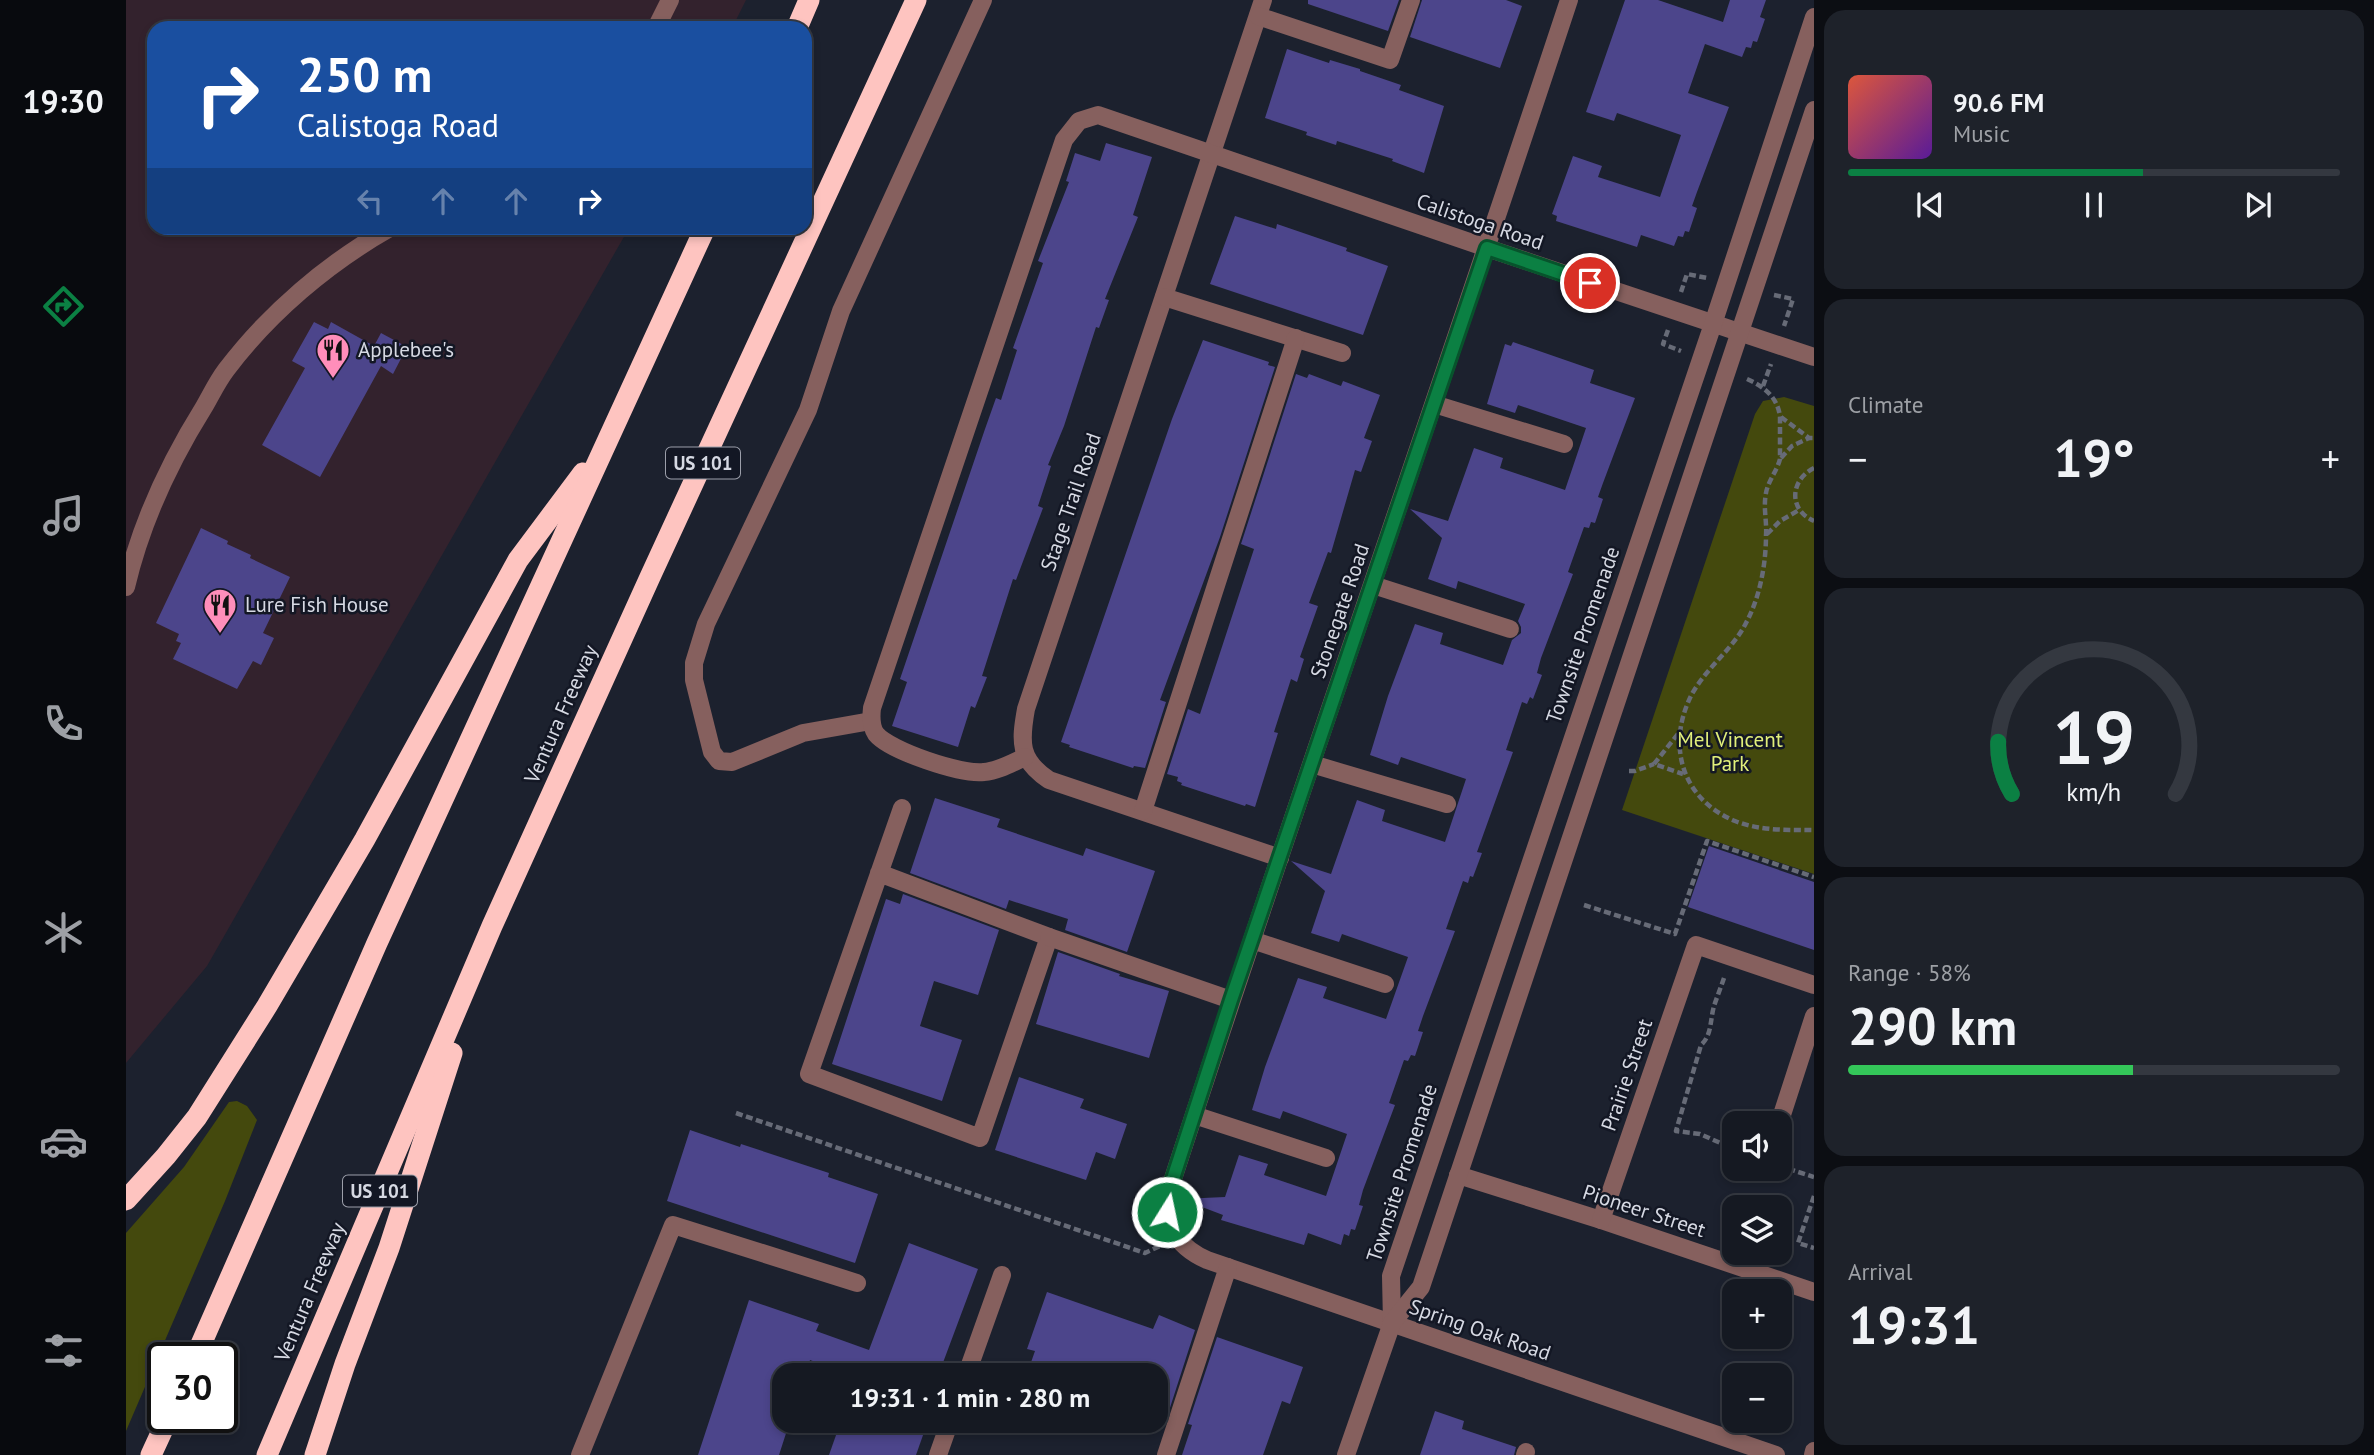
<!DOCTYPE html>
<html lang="en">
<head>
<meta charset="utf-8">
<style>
  body { margin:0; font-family:"PT Sans",sans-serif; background:#1e222a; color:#f1f3f6; height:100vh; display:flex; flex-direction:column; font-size:26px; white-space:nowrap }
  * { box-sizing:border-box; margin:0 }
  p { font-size:23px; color:#9da0a5 }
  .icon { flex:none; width:38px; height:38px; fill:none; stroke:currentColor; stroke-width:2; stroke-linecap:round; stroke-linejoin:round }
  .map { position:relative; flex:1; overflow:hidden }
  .drawer { display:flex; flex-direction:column; gap:10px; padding:10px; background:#0c0e13; width:560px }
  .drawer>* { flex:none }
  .top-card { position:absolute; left:21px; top:21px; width:665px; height:214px; border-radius:21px; box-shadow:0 4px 10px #0003,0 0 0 2px #343840; background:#1a4fa0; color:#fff; overflow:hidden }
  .buttons { position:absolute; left:1596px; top:1111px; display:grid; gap:14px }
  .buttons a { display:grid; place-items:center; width:70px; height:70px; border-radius:14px; background:#151922; box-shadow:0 4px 10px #0003,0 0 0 2px #343840; font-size:35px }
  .speed { position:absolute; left:21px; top:1342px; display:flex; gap:14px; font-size:35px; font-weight:700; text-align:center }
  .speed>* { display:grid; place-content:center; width:91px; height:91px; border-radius:50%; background:#151922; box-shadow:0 4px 10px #0003,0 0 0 2px #343840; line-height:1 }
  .speed .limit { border:4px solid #111; border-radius:10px; background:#fff; color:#111 }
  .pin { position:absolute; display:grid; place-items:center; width:60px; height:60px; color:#fff; margin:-30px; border:4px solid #fff; border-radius:50%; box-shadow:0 2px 7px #0007 }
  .me { position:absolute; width:77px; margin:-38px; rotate:10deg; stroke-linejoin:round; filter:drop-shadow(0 0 5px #0008) }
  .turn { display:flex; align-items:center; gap:24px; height:147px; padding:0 35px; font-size:32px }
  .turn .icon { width:91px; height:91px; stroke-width:2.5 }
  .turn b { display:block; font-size:49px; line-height:60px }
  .lanes { display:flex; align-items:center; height:66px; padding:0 35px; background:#0003; justify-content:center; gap:35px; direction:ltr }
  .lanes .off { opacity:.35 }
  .big { font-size:52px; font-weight:700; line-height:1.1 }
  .drawer .card { flex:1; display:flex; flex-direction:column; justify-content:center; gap:10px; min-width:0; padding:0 24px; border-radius:21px; background:#1e222a }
  .drawer .dial { align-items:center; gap:0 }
  .dial svg { height:182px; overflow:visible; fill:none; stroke:#343840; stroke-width:7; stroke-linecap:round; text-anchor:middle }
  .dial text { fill:#f1f3f6; stroke:none }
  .song { display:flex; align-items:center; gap:21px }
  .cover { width:84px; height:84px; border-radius:10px; background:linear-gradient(135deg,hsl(10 70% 55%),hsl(270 70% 35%)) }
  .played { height:7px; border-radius:4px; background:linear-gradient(90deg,#0b8043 60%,#343840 60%) }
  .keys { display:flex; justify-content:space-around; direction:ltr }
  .heat { display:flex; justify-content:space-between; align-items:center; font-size:38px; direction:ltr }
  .charge { height:10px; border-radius:5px; background:linear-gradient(90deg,#34c759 58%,#343840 0) }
  .trip { position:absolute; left:646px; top:1363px; width:396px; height:70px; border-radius:21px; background:#151922; box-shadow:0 4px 10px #0003,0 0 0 2px #343840; font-weight:700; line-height:70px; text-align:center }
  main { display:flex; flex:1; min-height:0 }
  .menu { display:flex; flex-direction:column; width:126px; justify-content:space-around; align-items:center; background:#080a0e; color:#9da0a5 }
  .menu .icon { width:49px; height:49px }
  .menu .on { color:#0b8043 }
  .menu b { font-size:32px; color:#f1f3f6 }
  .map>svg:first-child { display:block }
  .commercial { fill:#33222d }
  .green { fill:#44490d }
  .building { fill:#4c458b }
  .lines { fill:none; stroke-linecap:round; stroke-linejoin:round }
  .path { stroke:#676b77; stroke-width:4.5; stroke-dasharray:7 3.5; stroke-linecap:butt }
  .minor { stroke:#86605e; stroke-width:18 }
  .highway { stroke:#fec4c0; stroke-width:21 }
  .route-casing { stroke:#07532c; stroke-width:18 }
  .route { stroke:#0b8043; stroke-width:12 }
  .labels { text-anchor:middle; stroke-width:5; stroke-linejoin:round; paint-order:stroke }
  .shield { fill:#131724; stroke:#9c9faa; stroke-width:2 }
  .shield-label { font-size:19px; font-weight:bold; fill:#d6d9e3 }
  .street-label { font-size:21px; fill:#d6d9e3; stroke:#131724 }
  .poi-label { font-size:21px; fill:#d6d9e3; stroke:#131724; text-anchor:start }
  .park-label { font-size:21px; fill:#e1ef7a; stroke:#131724 }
</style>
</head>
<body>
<main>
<nav class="menu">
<b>19:30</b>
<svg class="icon on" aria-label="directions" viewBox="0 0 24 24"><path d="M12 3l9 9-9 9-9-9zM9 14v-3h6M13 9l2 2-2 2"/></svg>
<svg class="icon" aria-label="music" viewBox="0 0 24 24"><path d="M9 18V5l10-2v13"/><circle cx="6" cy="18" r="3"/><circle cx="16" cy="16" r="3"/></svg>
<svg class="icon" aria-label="phone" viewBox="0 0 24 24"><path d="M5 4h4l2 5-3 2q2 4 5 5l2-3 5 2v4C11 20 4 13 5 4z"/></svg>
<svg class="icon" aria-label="climate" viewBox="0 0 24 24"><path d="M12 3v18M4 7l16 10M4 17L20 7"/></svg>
<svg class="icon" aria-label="car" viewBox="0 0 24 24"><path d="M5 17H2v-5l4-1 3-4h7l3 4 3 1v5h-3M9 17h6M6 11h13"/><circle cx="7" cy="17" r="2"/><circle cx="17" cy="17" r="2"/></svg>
<svg class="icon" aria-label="filters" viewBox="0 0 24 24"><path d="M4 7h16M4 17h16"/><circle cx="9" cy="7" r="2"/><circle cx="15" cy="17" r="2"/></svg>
</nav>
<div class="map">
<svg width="1688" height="1455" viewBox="0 0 1688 1455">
  <rect width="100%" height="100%" fill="#1c212e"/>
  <polygon class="commercial" points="0,0 620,0 606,28 28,28 28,228 503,228 81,966 0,1063"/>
  <g class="green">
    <polygon points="1658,397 1688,406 1688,874 1496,810 1629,414 1637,401"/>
    <polygon points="111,1101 121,1106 131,1120 99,1201 0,1431 0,1233 58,1167 103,1102"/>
  </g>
  <g class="building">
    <polygon points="1182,0 1273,0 1262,31 1182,4"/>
    <polygon points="1296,0 1380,0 1396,6 1374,68 1284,37"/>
    <polygon points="1499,0 1532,0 1597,22 1604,0 1640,0 1634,17 1639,19 1631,42 1627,41 1625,48 1620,47 1616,57 1579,44 1562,93 1603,107 1571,192 1566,206 1571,208 1563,232 1559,231 1557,237 1552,236 1548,246 1515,235 1511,247 1430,221 1431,216 1426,214 1447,156 1476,166 1472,177 1534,197 1555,135 1491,113 1488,121 1460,112"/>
    <polygon points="1161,49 1203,63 1204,60 1234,69 1234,71 1275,85 1273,90 1318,106 1298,173 1266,161 1267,159 1211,141 1210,145 1180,135 1181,132 1139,118"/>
    <polygon points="980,143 1026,157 1007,215 1012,217 979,299 983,300 973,328 970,327 938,426 922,465 925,466 912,506 917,508 890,580 887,579 856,676 861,677 849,708 845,706 832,747 766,726 781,682 774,679 859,429 870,398 875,400 891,350 887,348 917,263 912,261 943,182 940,181 949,153 974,161"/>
    <polygon points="1109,216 1150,229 1151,224 1221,248 1220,251 1262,266 1237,335 1084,284"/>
    <polygon points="188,322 202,329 205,322 248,346 255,333 281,347 267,374 255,366 194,477 136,445 179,368 166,361"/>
    <polygon points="1077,340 1143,362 1142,365 1149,367 1094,537 1034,700 1040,702 1019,768 1008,766 1007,768 943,747 944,745 935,742 1046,419"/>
    <polygon points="1387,342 1468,370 1464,383 1509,398 1477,483 1472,497 1477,499 1469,523 1465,522 1463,528 1458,527 1442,572 1447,574 1415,658 1411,673 1416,675 1407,699 1404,697 1401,704 1396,702 1380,750 1387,752 1351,852 1356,853 1347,877 1344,876 1342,883 1337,881 1320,929 1329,931 1297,1016 1292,1031 1297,1032 1289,1056 1285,1055 1282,1061 1278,1060 1263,1103 1269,1105 1237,1190 1233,1205 1237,1206 1229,1230 1225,1229 1223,1236 1218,1234 1215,1245 1182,1233 1178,1245 1095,1220 1097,1215 1055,1199 1099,1197 1113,1155 1142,1164 1138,1175 1200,1196 1221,1134 1157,1111 1154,1119 1126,1110 1139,1067 1172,978 1201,987 1197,998 1260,1019 1282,957 1216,934 1213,942 1185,933 1199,891 1165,861 1205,874 1231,800 1259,810 1256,821 1319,842 1340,779 1275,757 1272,765 1244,755 1262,696 1289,624 1317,633 1314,644 1377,665 1386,640 1395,633 1395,627 1392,621 1399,604 1332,581 1330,589 1302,579 1316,538 1284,509 1322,521 1348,448 1377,458 1374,468 1439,490 1460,428 1392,405 1389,413 1361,404 1379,344 1385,346"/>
    <polygon points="1170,374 1181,378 1183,374 1215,386 1217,381 1254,395 1238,438 1246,441 1235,472 1229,470 1205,553 1202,552 1183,603 1192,606 1174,657 1178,659 1171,682 1165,679 1148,732 1152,733 1129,807 1120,804 1119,806 1055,785 1056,783 1051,781 1052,777 1041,774 1062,709 1074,714 1128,549 1115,544"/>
    <polygon points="75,528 102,541 101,544 125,555 124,558 164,577 137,633 148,638 135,665 127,661 111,689 47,659 55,643 50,641 53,634 30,623"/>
    <polygon points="809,798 874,819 871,827 957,856 960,848 1029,871 1001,952 939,930 942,919 883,900 880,909 784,873"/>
    <polygon points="1583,846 1688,882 1688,950 1562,907"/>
    <polygon points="777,894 873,930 852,995 808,981 794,1026 836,1040 816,1101 706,1064 760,899 774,904"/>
    <polygon points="932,952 994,974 993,976 1043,991 1023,1058 910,1024"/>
    <polygon points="893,1077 958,1099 954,1108 1001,1124 989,1159 970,1152 960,1180 869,1150"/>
    <polygon points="564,1130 614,1147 615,1144 703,1173 702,1177 752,1194 729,1263 541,1201"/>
    <polygon points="783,1243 852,1269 812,1376 726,1376 684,1360 679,1376 658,1376 658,1421 664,1421 653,1455 572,1455 623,1300 693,1324 690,1331 743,1350"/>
    <polygon points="921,1292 1027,1329 1033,1315 1069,1330 1041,1417 1029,1412 1029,1376 925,1376 903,1368 909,1351 901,1349"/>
    <polygon points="1091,1337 1177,1367 1164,1404 1156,1401 1137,1455 1056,1455 1066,1425 1062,1424"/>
    <polygon points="1309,1411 1338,1421 1336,1429 1390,1447 1388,1455 1294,1455"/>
    <polygon points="715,1421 802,1421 790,1455 703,1455"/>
  </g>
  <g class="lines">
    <g class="path">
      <polyline points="1555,292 1561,274 1581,278"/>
      <polyline points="1648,295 1667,299 1658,326"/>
      <polyline points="1542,330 1537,344 1555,351"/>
      <path d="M1621 379C1637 386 1652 397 1654 417 1654 420 1654 457 1654 459 1651 471 1642 481 1640 493 1637 508 1641 521 1640 535 1640 564 1634 597 1620 623 1607 649 1581 667 1566 694 1540 744 1555 799 1609 821 1634 831 1662 830 1688 830"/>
      <polyline points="1637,386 1645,364"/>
      <polyline points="1655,417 1683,438 1688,438"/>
      <polyline points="1655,458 1666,446 1683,438"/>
      <path d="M1688 468C1664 480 1662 510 1688 521"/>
      <polyline points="1641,534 1654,521 1673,510"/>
      <polyline points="1552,734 1528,764 1557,774"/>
      <polyline points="1503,771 1509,771 1528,764"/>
      <polyline points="1458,905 1549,934 1581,841 1688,877"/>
      <path d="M1598 978C1595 987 1591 997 1588 1006 1584 1020 1586 1035 1575 1045L1550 1131 1574 1134 1608 1149"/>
      <polyline points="610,1113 1019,1253 1034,1246"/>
      <polyline points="1654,1162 1666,1170 1688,1177"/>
      <polyline points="1688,1196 1672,1243 1688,1248"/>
    </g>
    <g class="minor">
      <path d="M1137 0 900 709C894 742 893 760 923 780L1154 858"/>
      <path d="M1443 0C1312 397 1173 791 1044 1188 1036 1221 1049 1246 1081 1260L1650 1455"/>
      <polyline points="1132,16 1264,60 1285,0"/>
      <polyline points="530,28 544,0"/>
      <polyline points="1038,297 1216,353"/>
      <polyline points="1308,404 1438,444"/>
      <polyline points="1247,585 1384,629"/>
      <path d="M0 587C15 523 43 463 78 407 85 395 91 382 100 370 143 313 202 263 264 228"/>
      <polyline points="745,721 677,733 606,762 593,761 586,752 568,680 568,663 580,624 682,410 715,311 857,0"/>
      <path d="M899 757C886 763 872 771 858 772 836 775 764 751 750 734 745 727 745 717 746 708L938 140 953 121 972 115 1361 248 1688 357"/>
      <polyline points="1186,764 1321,804"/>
      <polyline points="1017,811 1170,338"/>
      <polyline points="753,873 923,937 854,1138 683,1074 776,808"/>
      <polyline points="923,937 1105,1000"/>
      <polyline points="1126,940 1259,984"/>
      <polyline points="1068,1115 1200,1158"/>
      <polyline points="1653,1124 1688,1016"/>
      <polyline points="1332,1175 1475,1220 1688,1292"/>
      <polyline points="1475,1220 1570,945 1688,985"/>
      <polyline points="1266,1323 1265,1276 1587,324 1688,17"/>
      <polyline points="840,1376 876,1275"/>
      <polyline points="454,1455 547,1225 731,1283"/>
      <polyline points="812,1455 824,1421"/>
      <polyline points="1040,1455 1102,1267"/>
      <polyline points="1220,1455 1266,1323 1295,1287 1688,110"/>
      <polyline points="1399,1455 1400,1452"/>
      <polyline points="1687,1455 1688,1451"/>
    </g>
    <g class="highway">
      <polyline points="671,28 683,0"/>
      <polyline points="0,1200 40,1156 71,1117 141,1006 239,839 392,560 457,473"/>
      <polyline points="69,1358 251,943 579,228"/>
      <polyline points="25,1455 42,1418"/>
      <polyline points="141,1455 366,926 524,577 790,0"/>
      <polyline points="189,1455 219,1364 263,1248 326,1053"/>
    </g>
  </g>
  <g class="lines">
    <defs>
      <polyline id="route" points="1041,1212 1044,1188 1105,1000 1361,248 1464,283"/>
    </defs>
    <use href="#route" class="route-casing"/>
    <use href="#route" class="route"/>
  </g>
  <defs>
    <symbol id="restaurant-pin" viewBox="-11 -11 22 30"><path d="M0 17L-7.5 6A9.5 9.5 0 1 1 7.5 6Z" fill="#ff8eba" stroke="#131724"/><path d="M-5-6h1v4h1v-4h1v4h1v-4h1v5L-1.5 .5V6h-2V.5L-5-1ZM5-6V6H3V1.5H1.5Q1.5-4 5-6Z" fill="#111"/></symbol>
  </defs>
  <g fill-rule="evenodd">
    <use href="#restaurant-pin" x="188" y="331" width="38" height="52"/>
    <use href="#restaurant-pin" x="75" y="586" width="38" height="52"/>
  </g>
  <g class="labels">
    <g class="shield">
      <rect x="540" y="447.5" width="74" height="31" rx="5"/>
      <rect x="217" y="1175.5" width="74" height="31" rx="5"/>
    </g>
    <g class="shield-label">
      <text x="577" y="470">US 101</text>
      <text x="254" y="1198">US 101</text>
    </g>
    <g class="street-label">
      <text transform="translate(1354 222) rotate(19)" y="7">Calistoga Road</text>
      <text transform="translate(945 502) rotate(-71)" y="7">Stage Trail Road</text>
      <text transform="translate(1214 611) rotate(-71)" y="7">Stonegate Road</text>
      <text transform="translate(1457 635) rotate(-71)" y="7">Townsite Promenade</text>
      <text transform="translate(435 714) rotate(-66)" y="7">Ventura Freeway</text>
      <text transform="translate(1501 1075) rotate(-71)" y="7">Prairie Street</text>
      <text transform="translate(1276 1173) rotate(-72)" y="7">Townsite Promenade</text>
      <text transform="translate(1518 1211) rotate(18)" y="7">Pioneer Street</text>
      <text transform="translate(184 1292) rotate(-67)" y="7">Ventura Freeway</text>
      <text transform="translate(1354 1330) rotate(19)" y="7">Spring Oak Road</text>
    </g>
    <g class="poi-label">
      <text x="232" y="357">Applebee's</text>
      <text x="119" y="612">Lure Fish House</text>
    </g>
    <g class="park-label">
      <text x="1604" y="747">Mel Vincent<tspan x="1604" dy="24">Park</tspan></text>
    </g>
  </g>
</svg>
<div class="buttons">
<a><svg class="icon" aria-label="sound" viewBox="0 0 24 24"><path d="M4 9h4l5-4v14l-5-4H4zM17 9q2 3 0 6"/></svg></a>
<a><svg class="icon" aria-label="layers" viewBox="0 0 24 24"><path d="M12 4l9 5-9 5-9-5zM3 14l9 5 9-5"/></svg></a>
<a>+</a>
<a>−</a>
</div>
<div class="speed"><div class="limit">30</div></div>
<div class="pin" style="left:1464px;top:283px;background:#d93025"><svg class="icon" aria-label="arrive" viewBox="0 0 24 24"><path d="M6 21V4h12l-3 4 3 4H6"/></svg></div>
<svg class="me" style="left:1041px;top:1212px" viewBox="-20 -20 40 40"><circle r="17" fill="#0b8043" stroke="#fff" stroke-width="3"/><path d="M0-11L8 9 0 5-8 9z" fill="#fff"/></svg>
<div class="trip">19:31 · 1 min · 280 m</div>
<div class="top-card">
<div class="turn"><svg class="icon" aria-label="right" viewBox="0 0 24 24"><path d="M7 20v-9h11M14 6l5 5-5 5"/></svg><div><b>250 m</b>Calistoga Road</div></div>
<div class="lanes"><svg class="icon off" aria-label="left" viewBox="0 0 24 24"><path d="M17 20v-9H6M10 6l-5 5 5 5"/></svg><svg class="icon off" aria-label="ahead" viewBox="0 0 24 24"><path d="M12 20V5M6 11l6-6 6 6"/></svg><svg class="icon off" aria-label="ahead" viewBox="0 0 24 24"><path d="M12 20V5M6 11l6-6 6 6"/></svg><svg class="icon" aria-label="right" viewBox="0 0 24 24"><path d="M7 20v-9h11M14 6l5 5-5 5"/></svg></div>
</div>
</div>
<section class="drawer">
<div class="card">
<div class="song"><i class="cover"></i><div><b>90.6 FM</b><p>Music</p></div></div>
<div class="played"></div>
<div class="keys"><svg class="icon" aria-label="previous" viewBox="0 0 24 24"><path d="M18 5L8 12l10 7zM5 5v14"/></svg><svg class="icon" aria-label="pause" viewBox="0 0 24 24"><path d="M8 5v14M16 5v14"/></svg><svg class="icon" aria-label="next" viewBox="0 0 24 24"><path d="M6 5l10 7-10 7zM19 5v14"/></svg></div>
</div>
<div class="card"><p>Climate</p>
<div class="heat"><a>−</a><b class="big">19°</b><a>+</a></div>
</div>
<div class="card dial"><svg viewBox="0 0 100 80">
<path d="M14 69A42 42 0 1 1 86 69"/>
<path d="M14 69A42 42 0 0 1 8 46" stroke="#0b8043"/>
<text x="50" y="56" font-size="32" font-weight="700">19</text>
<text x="50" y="72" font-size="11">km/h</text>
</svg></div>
<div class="card"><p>Range · 58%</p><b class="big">290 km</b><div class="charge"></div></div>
<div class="card"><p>Arrival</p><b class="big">19:31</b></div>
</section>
</main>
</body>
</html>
